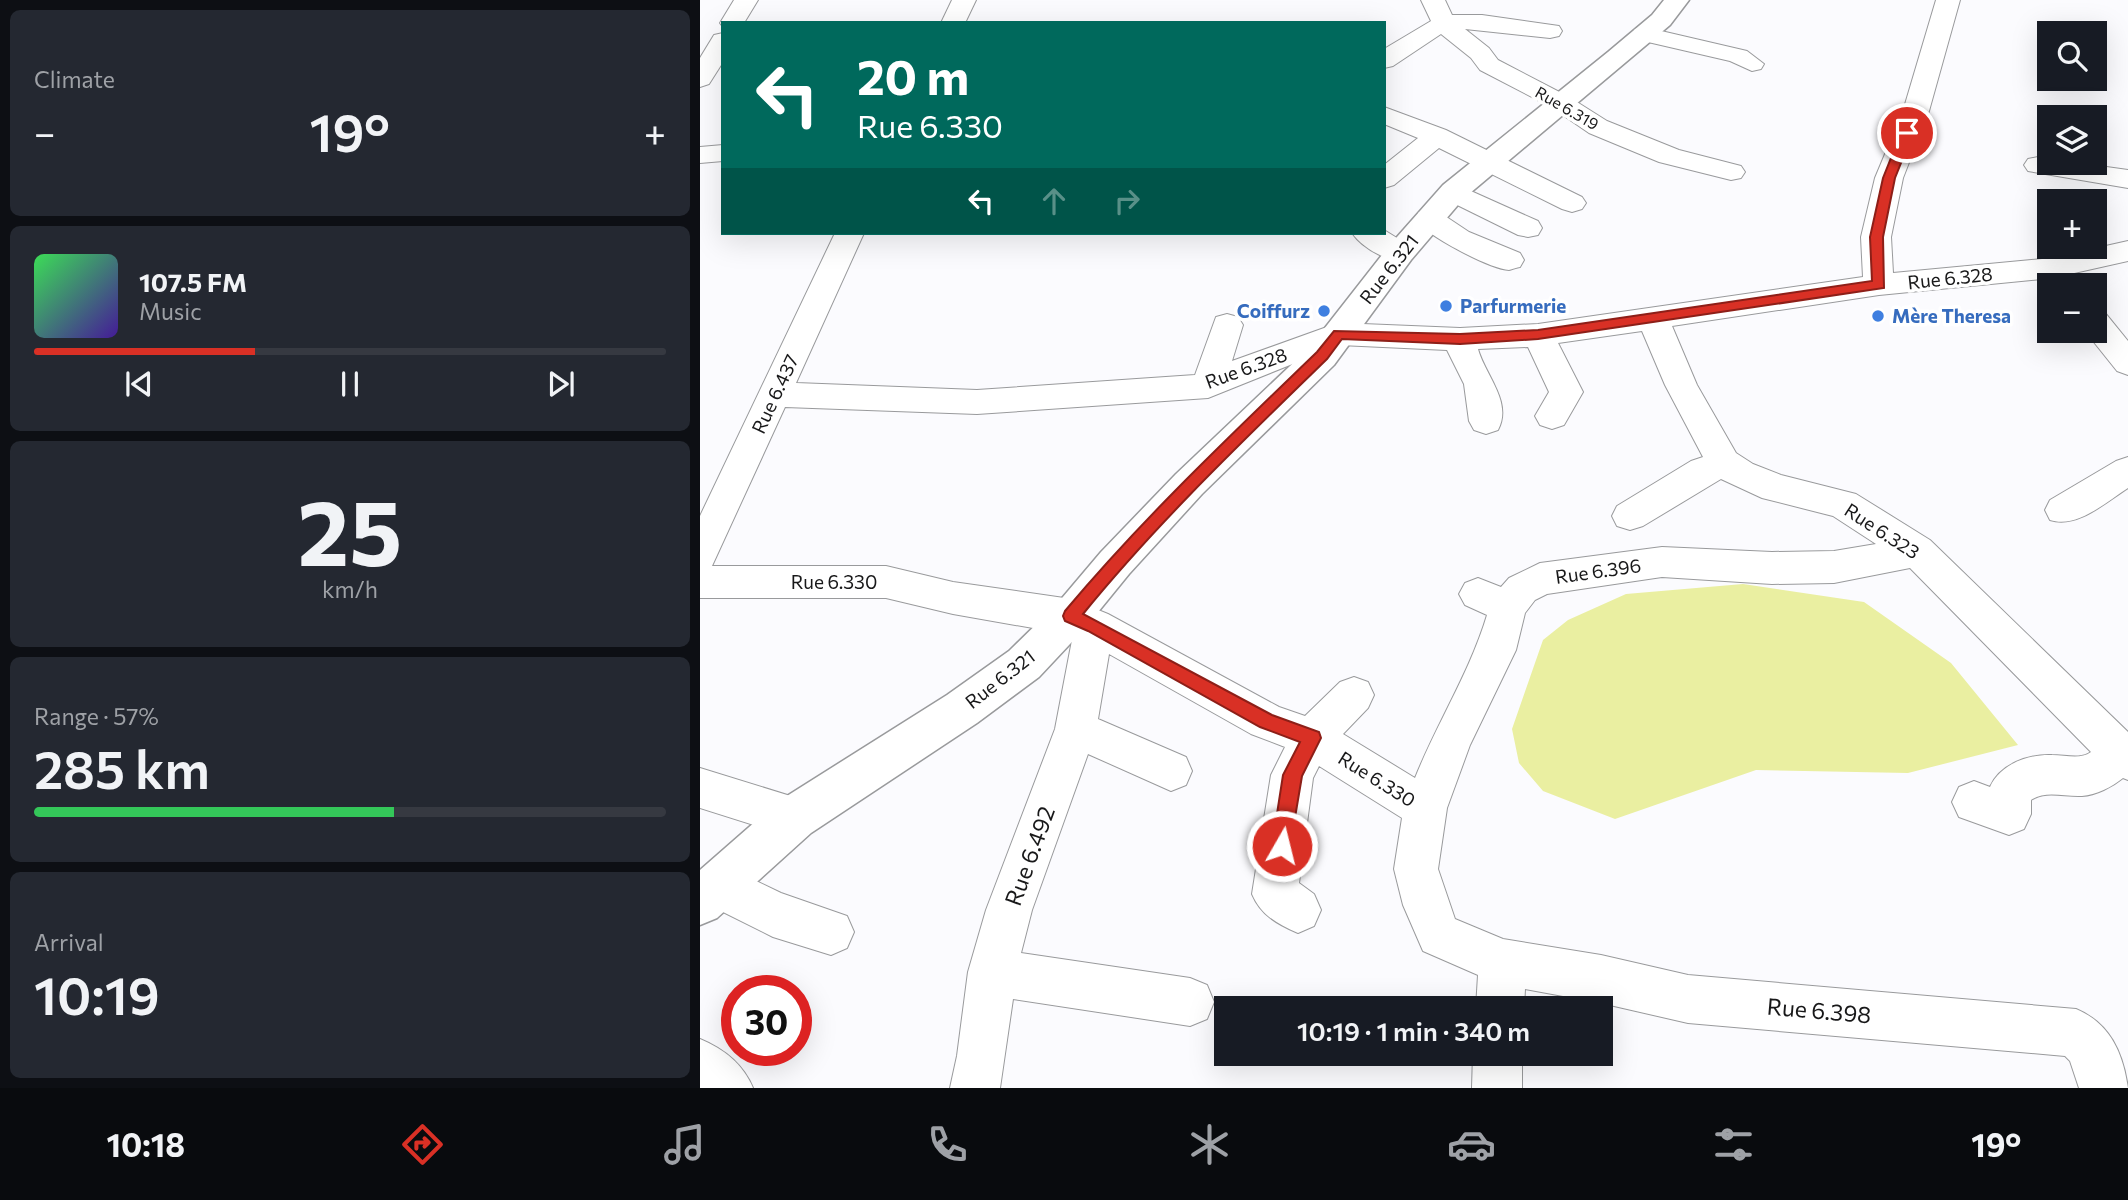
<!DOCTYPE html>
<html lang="en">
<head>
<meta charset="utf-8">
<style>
  body { margin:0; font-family:Commissioner,sans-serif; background:#242831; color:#f1f3f6; height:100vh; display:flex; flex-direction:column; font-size:26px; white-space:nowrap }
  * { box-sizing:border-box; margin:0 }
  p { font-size:23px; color:#9ea1a6 }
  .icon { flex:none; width:38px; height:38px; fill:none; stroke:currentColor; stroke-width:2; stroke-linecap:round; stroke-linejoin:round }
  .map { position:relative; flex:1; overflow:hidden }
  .side { display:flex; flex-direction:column; gap:10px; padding:10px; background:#0d0f14; width:700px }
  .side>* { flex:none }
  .guide { position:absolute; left:21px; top:21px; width:665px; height:214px; border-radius:0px; box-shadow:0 7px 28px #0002; background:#00695c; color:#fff; overflow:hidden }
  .tools { position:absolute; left:1337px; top:21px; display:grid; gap:14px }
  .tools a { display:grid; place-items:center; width:70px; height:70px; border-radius:0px; background:#171b24; box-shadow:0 7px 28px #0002; font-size:35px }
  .speed { position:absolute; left:21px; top:975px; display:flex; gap:14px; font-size:35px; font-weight:700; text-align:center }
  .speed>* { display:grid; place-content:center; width:91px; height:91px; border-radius:50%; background:#171b24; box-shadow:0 7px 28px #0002; line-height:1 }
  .speed .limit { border:10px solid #d22; background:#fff; color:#111 }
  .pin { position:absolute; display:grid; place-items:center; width:60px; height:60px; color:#fff; margin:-30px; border:4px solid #fff; border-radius:50%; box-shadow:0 2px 7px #0007 }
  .me { position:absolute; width:77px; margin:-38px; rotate:8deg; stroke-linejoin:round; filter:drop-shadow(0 0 5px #0008) }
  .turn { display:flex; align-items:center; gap:24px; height:147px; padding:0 21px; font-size:32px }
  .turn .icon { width:91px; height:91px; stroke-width:2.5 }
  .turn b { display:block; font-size:49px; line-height:60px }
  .lanes { display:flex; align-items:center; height:66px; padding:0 21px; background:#0003; justify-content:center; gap:35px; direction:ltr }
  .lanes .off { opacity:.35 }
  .big { font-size:52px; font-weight:600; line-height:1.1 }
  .side .tile { flex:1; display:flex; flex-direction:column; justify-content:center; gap:10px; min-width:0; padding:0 24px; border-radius:10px; background:#242831 }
  .side .dial { align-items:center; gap:0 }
  .dial b { font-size:91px; line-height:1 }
  .song { display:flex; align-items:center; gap:21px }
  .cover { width:84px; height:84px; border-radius:10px; background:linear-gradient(135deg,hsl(130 70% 55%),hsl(260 70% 35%)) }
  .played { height:7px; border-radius:4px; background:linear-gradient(90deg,#d93025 35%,#363941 35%) }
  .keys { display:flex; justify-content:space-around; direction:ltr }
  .heat { display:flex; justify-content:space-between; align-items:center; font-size:38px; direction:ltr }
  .charge { height:10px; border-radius:5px; background:linear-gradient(90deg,#34c759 57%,#363941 0) }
  .trip { position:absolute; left:514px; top:996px; width:399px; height:70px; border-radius:0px; background:#171b24; box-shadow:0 7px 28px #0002; font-weight:600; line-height:70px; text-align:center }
  .tabs { display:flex; height:112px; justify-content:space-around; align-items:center; background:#090b0e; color:#9ea1a6 }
  .tabs .icon { width:49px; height:49px }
  .tabs .selected { color:#d93025 }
  .tabs b { font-size:32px; color:#f1f3f6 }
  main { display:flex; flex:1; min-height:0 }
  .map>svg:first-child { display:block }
  .green { fill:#eaefa1 }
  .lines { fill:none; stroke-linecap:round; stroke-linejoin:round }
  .minor-casing { stroke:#999a9c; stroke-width:2 }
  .tertiary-casing { stroke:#999a9c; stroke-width:3 }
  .minor { fill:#fff; fill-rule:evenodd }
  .tertiary { fill:#fff; fill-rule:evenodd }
  .route { fill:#d93025; stroke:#8d1f18; stroke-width:2 }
  .shop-dot { fill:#3f7fe0; stroke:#fff; stroke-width:2.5 }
  .labels { text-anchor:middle; stroke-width:7; stroke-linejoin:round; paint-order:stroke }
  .far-street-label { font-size:16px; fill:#181819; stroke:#fff }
  .street-label { font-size:19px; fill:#181819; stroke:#fff }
  .shop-label { font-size:19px; font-weight:bold; fill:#366cbe; stroke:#fff; text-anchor:start }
  .near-street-label { font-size:23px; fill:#181819; stroke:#fff }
</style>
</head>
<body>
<main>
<section class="side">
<div class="tile"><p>Climate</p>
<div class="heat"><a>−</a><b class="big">19°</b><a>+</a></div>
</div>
<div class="tile">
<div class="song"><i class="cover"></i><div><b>107.5 FM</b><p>Music</p></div></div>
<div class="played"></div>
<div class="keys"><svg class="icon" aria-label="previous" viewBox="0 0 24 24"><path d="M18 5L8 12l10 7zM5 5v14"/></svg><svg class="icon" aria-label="pause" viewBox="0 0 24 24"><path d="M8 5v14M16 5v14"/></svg><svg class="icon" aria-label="next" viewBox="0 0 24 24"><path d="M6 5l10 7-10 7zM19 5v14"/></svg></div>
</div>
<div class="tile dial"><b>25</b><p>km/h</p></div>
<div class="tile"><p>Range · 57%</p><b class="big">285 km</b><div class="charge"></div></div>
<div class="tile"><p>Arrival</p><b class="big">10:19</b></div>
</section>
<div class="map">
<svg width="1428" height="1088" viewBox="0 0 1428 1088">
  <rect width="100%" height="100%" fill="#fbfbfe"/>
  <polygon class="green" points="1043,584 1164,602 1251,663 1318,745 1208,773 1056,770 915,819 843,791 819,763 812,729 843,640 868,620 926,594"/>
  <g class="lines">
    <defs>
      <g id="minor">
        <polygon points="34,0 58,0 44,23 23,23 23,27 20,23"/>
        <polygon points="252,0 276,0 265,23 241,23"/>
        <polygon points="721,0 745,0 752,15 782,15 859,26 862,31 859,36 850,38 765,29 789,48 798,60 869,97 907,121 979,150 1041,166 1045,172 1041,178 1031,180 959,162 889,133 851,107 780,70 771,58 741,34 693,66 684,68 684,49 731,21"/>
        <path d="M1236 0H1260L1229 111 1203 178 1191 237 1193 273 1352 258 1428 241V261L1352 278 1179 295 972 326 997 385 1036 453 1053 464 1081 475 1156 494 1230 540 1428 732V780L1423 778C1412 787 1396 795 1382 796 1364 797 1346 790 1331 800V814L1324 829 1309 835 1259 817 1252 802 1259 787 1274 781 1290 787C1300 764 1329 754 1352 755 1366 755 1380 760 1391 752L1210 568 1134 583 1072 584 962 577 847 594 835 600 825 613 816 650 770 745 747 808 738 869 755 919 803 939 901 955 988 975 1376 1009C1410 1023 1423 1053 1428 1088H1379L1370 1061 1365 1056 988 1023 901 1003 825 989 824 1008H776L778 975 723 951 703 905 694 869 702 818 619 766 613 778 599 883 614 894 621 910 614 926 598 933C577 924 561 915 552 894L571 775 585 747 551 734 409 654 398 719 486 757 492 771 486 785 471 791 388 754 332 910 321 953 490 978 507 985 514 1002 507 1019 490 1026 313 999 300 1088H250L257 1056 268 972 286 910 355 729 373 635 253 614 186 598H0V516L135 233H164L96 383 277 390 495 375 516 317 527 314 538 317 543 325 532 361 638 323 760 328 838 324 1163 277 1161 237 1175 178 1203 111ZM942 331 965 385 1003 457 991 461 917 506 912 516 917 526 930 530 943 526 1021 479 1062 498 1133 516 1176 544 1134 551 1072 552 962 547 840 563 809 578 801 587 778 578 765 583 759 594 765 605 787 615C770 672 737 723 715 778L643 734 668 708 674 695 668 682 654 677 640 682 605 716 579 707 408 614 371 599 253 582 186 566H12L85 407 277 414 508 398 640 345 747 350 764 384 769 421 774 430 786 434 798 430C813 402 785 375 778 349L828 347 849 392 835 416 840 425 852 429 864 425 883 392 858 343Z"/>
        <polygon points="944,27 1047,51 1064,64 1061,69 1052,71 1030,61 935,39 932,34 935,29"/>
        <polygon points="23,33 23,62 9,84 0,87 0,58 14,35"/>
        <polygon points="684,107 746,130 882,197 886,203 882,209 872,212 862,209 739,148 694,185 684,188 684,165 718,138 684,124"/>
        <polygon points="23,145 23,161 0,163 0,147"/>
        <polygon points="1338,157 1349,158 1349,163 1378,163 1428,170 1428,188 1328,171 1324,165 1328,159"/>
        <polygon points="753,183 838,221 842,228 838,235 828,237 818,235 743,198 739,192 743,186"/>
        <path d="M729 210 739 212 769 232 820 253 824 260 820 267C818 267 810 270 809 270 790 269 725 235 715 219L719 212Z"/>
        <path d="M684 230 710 246 715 253 710 260C692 265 663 249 652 233H684Z"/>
        <polygon points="1395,311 1406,314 1428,341 1428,375 1417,371 1385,331 1395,331"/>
        <path d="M1428 457V488C1406 502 1377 529 1350 520L1345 510 1350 500 1416 461Z"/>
        <polygon points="0,768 110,802 117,817 110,832 95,838 0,808"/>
        <path d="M19 863 81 893 147 916 154 932 147 948 131 955 73 937 3 902C0 892 0 880 3 870Z"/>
        <path d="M0 1039C24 1049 43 1064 53 1088H0Z"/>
        <polygon points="773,1054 822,1054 822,1088 772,1088"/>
      </g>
      <polygon id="tertiary" points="964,0 989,0 970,25 763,199 711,260 634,365 502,494 429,574 385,628 339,677 277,723 111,833 17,918 0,925 0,870 79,801 247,695 309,651 357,604 401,552 476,474 610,347 689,246 743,185 908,52 952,15"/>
    </defs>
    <use href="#minor" class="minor-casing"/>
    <use href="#tertiary" class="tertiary-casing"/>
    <use href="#minor" class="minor"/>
    <use href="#tertiary" class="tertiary"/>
  </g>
  <path class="route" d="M1207 130 1213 133 1195 178 1183 237 1184 288 838 339 760 344 642 339 627 359C542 442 458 522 383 614L572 715 619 732 621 738 602 776 589 853 582 856 575 853 572 846 583 775 600 742 560 727 388 631 365 621 363 616 365 611C443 518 530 436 617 352L634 331 760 334 838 330 1172 281 1170 237 1183 178 1201 133Z"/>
  <g class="shop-dot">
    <circle cx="746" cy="306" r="7"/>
    <circle cx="624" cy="311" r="7"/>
    <circle cx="1178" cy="316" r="7"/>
  </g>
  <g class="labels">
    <g class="far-street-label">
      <text transform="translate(867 108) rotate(30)" y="6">Rue 6.319</text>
    </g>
    <g class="street-label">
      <text transform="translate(689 269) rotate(-52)" y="7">Rue 6.321</text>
      <text transform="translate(1250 278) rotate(-6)" y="7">Rue 6.328</text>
      <text transform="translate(546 368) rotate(-20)" y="7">Rue 6.328</text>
      <text transform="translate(75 394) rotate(-65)" y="7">Rue 6.437</text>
      <text transform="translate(1182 531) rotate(33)" y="7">Rue 6.323</text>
      <text transform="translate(898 571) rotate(-8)" y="7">Rue 6.396</text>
      <text x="134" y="589">Rue 6.330</text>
      <text transform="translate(300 679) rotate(-38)" y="7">Rue 6.321</text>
      <text transform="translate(677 779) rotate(32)" y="7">Rue 6.330</text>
    </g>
    <g class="shop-label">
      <text x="760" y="313">Parfurmerie</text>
      <text x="610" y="318" text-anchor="end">Coiffurz</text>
      <text x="1192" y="323">Mère Theresa</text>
    </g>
    <g class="near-street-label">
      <text transform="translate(330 856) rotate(-70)" y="8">Rue 6.492</text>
      <text transform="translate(1119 1011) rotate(5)" y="8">Rue 6.398</text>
    </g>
  </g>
</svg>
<div class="tools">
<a><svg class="icon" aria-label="search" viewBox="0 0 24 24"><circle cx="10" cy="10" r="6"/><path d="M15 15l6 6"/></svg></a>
<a><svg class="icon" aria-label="layers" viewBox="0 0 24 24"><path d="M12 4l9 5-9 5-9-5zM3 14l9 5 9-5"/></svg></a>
<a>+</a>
<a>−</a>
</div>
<div class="speed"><div class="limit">30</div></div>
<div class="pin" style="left:1207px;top:133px;background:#d93025"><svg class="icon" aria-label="arrive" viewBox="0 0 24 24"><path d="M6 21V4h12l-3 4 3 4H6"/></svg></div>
<svg class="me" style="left:582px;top:846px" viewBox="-20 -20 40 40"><circle r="17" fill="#d93025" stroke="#fff" stroke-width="3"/><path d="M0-11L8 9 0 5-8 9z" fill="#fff"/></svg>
<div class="trip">10:19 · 1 min · 340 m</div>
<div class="guide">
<div class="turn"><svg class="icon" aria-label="left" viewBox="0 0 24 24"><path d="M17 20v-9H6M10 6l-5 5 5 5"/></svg><div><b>20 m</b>Rue 6.330</div></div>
<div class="lanes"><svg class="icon" aria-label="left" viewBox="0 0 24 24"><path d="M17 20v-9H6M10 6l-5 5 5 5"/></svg><svg class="icon off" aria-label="ahead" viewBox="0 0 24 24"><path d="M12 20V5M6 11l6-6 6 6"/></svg><svg class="icon off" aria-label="right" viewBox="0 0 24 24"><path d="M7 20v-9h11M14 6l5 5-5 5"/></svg></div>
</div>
</div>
</main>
<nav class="tabs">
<b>10:18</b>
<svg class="icon selected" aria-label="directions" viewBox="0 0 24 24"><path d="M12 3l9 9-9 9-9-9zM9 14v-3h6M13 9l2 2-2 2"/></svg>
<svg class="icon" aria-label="music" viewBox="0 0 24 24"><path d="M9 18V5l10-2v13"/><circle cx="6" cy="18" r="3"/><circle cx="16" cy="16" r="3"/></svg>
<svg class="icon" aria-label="phone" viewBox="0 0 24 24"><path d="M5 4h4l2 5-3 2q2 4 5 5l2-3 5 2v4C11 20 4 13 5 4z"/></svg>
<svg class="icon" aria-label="climate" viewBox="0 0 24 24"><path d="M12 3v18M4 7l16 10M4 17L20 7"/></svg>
<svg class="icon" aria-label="car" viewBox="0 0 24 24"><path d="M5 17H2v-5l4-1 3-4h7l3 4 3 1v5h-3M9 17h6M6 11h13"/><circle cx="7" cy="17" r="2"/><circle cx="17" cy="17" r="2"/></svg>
<svg class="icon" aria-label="filters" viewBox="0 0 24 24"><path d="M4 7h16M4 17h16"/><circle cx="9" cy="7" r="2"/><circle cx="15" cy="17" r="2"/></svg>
<b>19°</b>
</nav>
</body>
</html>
